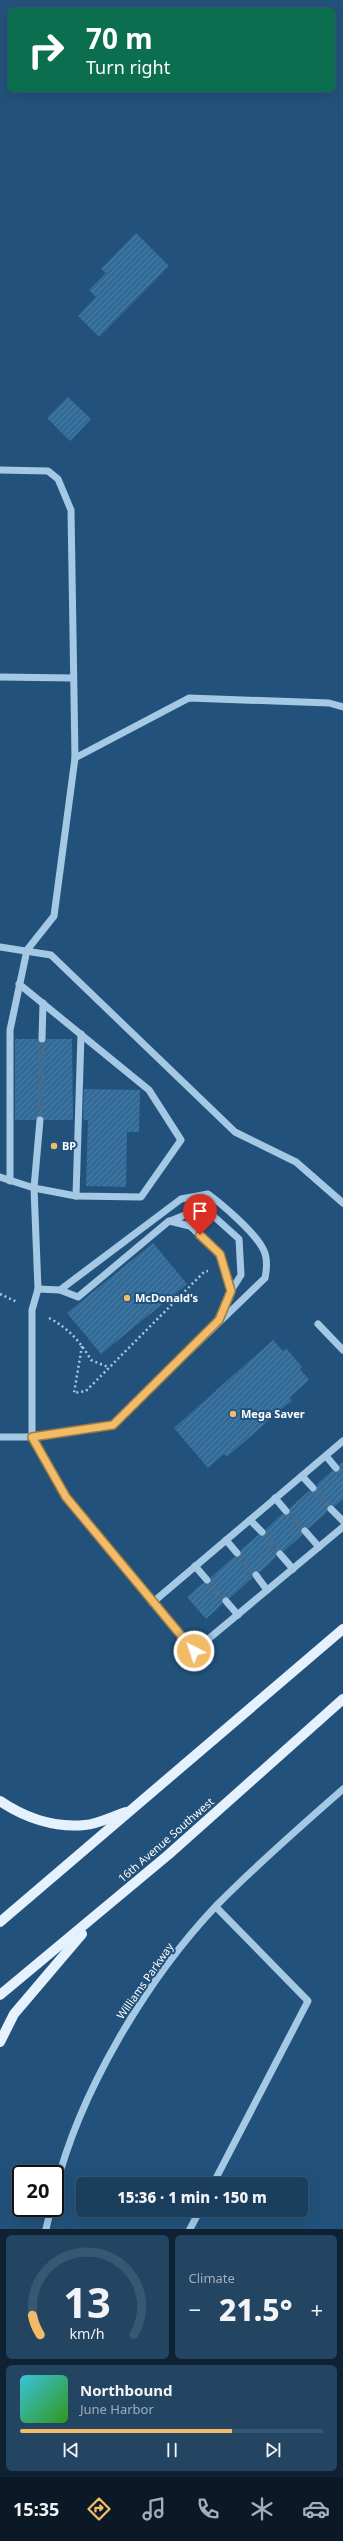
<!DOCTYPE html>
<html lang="en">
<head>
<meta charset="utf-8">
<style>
  body { margin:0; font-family:"Noto Sans",sans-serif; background:#234562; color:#f1f3f6; height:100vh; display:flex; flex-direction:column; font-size:15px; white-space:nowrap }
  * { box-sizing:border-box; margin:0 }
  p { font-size:13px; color:#9faebb }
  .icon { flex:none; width:22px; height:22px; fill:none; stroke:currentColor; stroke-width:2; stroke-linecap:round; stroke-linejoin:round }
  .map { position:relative; height:2229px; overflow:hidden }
  .side { display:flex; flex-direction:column; gap:6px; padding:6px; background:#0e2233; flex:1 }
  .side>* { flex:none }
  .banner { position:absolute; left:8px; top:8px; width:327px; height:84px; border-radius:6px; box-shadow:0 4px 16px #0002,0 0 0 1px #385772; background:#0b6e4f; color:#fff; overflow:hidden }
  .speed { position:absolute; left:12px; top:2165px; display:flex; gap:8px; font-size:20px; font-weight:700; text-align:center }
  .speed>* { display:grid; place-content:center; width:52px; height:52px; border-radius:50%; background:#1a3e5c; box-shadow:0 4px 16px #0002,0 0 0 1px #385772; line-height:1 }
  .speed .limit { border:2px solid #111; border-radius:6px; background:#fff; color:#111 }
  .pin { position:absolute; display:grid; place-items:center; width:34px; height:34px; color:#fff; margin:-41px -17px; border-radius:50% 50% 50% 0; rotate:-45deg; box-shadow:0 0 4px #0007 }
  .pin .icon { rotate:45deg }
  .me { position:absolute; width:44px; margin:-22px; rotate:319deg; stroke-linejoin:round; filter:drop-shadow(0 0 3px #0008) }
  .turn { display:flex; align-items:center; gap:14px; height:84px; padding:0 12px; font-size:18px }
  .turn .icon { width:52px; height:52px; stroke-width:2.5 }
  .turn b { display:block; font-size:28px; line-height:34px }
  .big { font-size:30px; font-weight:800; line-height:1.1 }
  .side .card { flex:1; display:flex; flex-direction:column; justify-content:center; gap:6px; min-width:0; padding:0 14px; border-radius:6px; background:#234562 }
  .side .dial { align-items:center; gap:0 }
  .dial svg { height:104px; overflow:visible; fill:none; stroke:#385772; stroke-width:7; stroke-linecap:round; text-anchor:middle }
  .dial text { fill:#f1f3f6; stroke:none }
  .song { display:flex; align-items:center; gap:12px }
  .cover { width:48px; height:48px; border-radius:6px; background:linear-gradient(135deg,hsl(190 70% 55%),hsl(110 70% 35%)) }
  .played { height:4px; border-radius:2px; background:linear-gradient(90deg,#f1bb67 70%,#385772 70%) }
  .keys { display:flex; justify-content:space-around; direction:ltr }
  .heat { display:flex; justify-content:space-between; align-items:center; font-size:22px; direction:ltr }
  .side .tiles { flex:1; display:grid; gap:6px; grid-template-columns:1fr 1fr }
  .card:last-child { grid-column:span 2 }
  .trip { position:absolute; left:76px; top:2177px; width:232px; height:40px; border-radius:6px; background:#1a3e5c; box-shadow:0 4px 16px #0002,0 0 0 1px #385772; font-weight:800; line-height:40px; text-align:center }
  .menu { display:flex; height:64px; justify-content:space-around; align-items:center; background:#0a1925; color:#9faebb }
  .menu .icon { width:28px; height:28px }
  .menu .current { color:#f1bb67 }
  .menu b { font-size:18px; color:#f1f3f6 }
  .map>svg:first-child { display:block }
  .building { fill:url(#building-hatch) }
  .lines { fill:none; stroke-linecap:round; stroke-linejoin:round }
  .minor-tunnel { stroke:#436c8f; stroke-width:7; stroke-dasharray:7 3.5; stroke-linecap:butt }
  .path { stroke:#a5c9e5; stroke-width:2.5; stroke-dasharray:2 3; stroke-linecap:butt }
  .minor { stroke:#a5c9e5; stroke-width:7 }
  .major { stroke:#e5f1fd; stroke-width:10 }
  .route-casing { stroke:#9d7a43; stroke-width:10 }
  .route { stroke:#f1bb67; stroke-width:7 }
  .poi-dot { fill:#f1bb67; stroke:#22527b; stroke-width:1.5 }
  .labels { text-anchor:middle; stroke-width:4; stroke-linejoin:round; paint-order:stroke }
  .poi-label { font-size:11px; font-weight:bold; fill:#fff; stroke:#22527b; text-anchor:start }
  .street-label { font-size:11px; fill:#fff; stroke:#22527b }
</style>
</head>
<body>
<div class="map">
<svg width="343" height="2229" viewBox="0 0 343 2229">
  <defs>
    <pattern id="building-hatch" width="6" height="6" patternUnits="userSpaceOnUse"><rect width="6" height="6" fill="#326a98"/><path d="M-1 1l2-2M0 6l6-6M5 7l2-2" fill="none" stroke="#5180a7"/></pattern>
  </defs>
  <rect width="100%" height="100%" fill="#22527b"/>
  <g class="building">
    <polygon points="136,233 169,266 99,337 78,316 96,297 89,290 106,273 101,269"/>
    <polygon points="68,397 91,419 70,441 47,418"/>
    <polygon points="15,1039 37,1039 42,1044 47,1039 72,1039 73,1120 45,1120 40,1115 35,1120 15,1120"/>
    <polygon points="84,1089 140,1090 139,1132 127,1132 126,1187 86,1186 88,1120 83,1120"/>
    <polygon points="153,1243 187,1284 101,1354 67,1313"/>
    <polygon points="273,1340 283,1351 286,1348 302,1367 300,1369 309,1380 289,1398 292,1400 227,1457 224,1454 208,1468 174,1428"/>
    <polygon points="343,1462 343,1499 335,1506 328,1505 327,1512 309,1528 302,1527 302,1535 284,1551 276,1551 276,1557 260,1572 253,1571 252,1578 230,1598 222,1598 222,1604 206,1619 187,1597 203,1583 211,1584 211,1577 234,1557 240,1557 241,1550 258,1535 265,1536 266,1529 282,1514 289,1515 290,1508 309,1491 316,1492 317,1484 332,1471 339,1472 340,1464"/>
  </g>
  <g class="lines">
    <g class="minor-tunnel">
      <polyline points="40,1120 42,1039"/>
      <polyline points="336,1468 343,1476"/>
      <polyline points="313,1488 331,1509"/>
      <polyline points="286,1511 305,1531"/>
      <polyline points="262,1532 280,1554"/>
      <polyline points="237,1553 256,1575"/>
      <polyline points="207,1580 226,1601"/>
    </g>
    <g class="path">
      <polyline points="0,1294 17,1302"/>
      <path d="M49 1318C68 1328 80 1341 91 1360L108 1367"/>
      <polyline points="82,1346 74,1393 86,1391 204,1272 208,1271"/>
    </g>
    <g class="minor">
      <polyline points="0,470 48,471 58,479 71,510 75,758 54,916 27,950 10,1030 10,1181"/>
      <polyline points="0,677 73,678"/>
      <polyline points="75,758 189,698 329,703 343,707"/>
      <polyline points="0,947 51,955 235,1132 296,1162 343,1203"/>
      <polyline points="19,984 149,1090 181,1140 141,1197 76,1196 34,1188 40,1120"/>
      <polyline points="42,1039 43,1003"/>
      <polyline points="0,1177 34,1188 38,1289 32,1310 32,1437 65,1497 194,1651 343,1527"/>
      <polyline points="76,1196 81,1034"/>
      <polyline points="170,1221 190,1213 209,1212 239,1239 241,1275 231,1291"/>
      <polyline points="60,1290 78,1297 169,1221 190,1226 220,1254 231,1291 220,1318"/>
      <polyline points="318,1324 343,1350"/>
      <path d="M0 1437H32L113 1425 265 1278C267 1268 268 1256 262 1247 253 1231 223 1205 208 1194L181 1199 60 1290 38 1289"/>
      <polyline points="326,1456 336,1468"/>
      <polyline points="302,1476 313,1488"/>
      <polyline points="275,1498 286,1511"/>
      <polyline points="331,1509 343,1521"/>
      <polyline points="250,1520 262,1532"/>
      <polyline points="305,1531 319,1547"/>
      <polyline points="226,1540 237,1553"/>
      <polyline points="280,1554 293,1569"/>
      <polyline points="195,1566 207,1580"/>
      <polyline points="256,1575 267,1590"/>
      <polyline points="226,1601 238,1615"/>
      <polyline points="152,1603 343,1441"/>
      <polyline points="213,2184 308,2001 216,1907"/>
      <path d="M55 2191C79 2093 146 1980 216 1906 256 1865 300 1827 343 1789"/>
      <polyline points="46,2229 51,2208"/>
      <polyline points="190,2229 200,2210"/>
    </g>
    <g class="major">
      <path d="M0 1801C25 1818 55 1828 85 1825 98 1824 113 1816 126 1812"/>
      <polyline points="0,1922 343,1629"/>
      <polyline points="0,1995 168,1855 343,1699"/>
      <polyline points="0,2042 14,2014 82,1934"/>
    </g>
  </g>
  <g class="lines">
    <defs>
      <polyline id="route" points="194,1651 66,1497 32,1437 113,1425 219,1320 231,1291 220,1254 200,1235"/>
    </defs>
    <use href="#route" class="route-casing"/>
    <use href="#route" class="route"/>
  </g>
  <g class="poi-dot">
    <circle cx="54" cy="1146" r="4"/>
    <circle cx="127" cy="1298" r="4"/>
    <circle cx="233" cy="1414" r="4"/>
  </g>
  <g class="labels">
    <g class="poi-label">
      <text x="62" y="1150">BP</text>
      <text x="135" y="1302">McDonald's</text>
      <text x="241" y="1418">Mega Saver</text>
    </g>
    <g class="street-label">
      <text transform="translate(166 1840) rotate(-41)" y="4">16th Avenue Southwest</text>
      <text transform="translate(145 1981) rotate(-55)" y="4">Williams Parkway</text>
    </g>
  </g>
</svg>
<div class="speed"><div class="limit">20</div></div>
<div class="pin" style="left:200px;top:1235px;background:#d93025"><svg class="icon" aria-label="arrive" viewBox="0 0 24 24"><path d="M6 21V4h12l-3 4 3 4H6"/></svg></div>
<svg class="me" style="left:194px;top:1651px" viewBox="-20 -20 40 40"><circle r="17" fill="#f1bb67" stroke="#fff" stroke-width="3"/><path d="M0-11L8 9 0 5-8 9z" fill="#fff"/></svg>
<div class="trip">15:36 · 1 min · 150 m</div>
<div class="banner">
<div class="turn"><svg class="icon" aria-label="right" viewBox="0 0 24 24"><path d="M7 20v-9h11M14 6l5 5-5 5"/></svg><div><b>70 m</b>Turn right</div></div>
</div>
</div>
<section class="side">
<div class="tiles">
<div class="card dial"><svg viewBox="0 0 100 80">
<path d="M14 69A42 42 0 1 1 86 69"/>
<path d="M14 69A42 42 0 0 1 8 54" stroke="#f1bb67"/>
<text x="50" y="56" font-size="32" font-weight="700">13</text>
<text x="50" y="72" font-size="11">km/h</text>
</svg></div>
<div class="card"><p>Climate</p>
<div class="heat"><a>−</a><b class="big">21.5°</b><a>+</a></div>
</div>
<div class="card">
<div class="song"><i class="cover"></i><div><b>Northbound</b><p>June Harbor</p></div></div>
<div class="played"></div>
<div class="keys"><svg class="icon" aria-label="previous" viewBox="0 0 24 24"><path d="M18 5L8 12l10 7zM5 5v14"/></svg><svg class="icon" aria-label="pause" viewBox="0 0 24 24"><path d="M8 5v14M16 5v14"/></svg><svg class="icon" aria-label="next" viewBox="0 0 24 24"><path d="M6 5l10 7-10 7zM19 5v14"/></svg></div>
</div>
</div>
</section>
<nav class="menu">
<b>15:35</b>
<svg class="icon current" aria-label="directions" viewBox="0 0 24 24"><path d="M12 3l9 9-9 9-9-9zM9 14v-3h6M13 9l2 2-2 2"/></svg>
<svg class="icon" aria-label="music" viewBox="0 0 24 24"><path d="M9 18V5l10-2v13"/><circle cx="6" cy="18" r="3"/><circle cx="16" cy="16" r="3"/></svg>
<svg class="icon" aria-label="phone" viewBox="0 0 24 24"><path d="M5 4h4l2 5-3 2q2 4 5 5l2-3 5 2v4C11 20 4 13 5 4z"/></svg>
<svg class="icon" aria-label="climate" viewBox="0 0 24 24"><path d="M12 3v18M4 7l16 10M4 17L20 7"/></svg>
<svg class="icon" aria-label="car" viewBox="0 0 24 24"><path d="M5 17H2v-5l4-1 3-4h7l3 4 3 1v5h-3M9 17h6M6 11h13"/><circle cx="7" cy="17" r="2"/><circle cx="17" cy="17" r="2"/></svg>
</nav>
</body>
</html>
